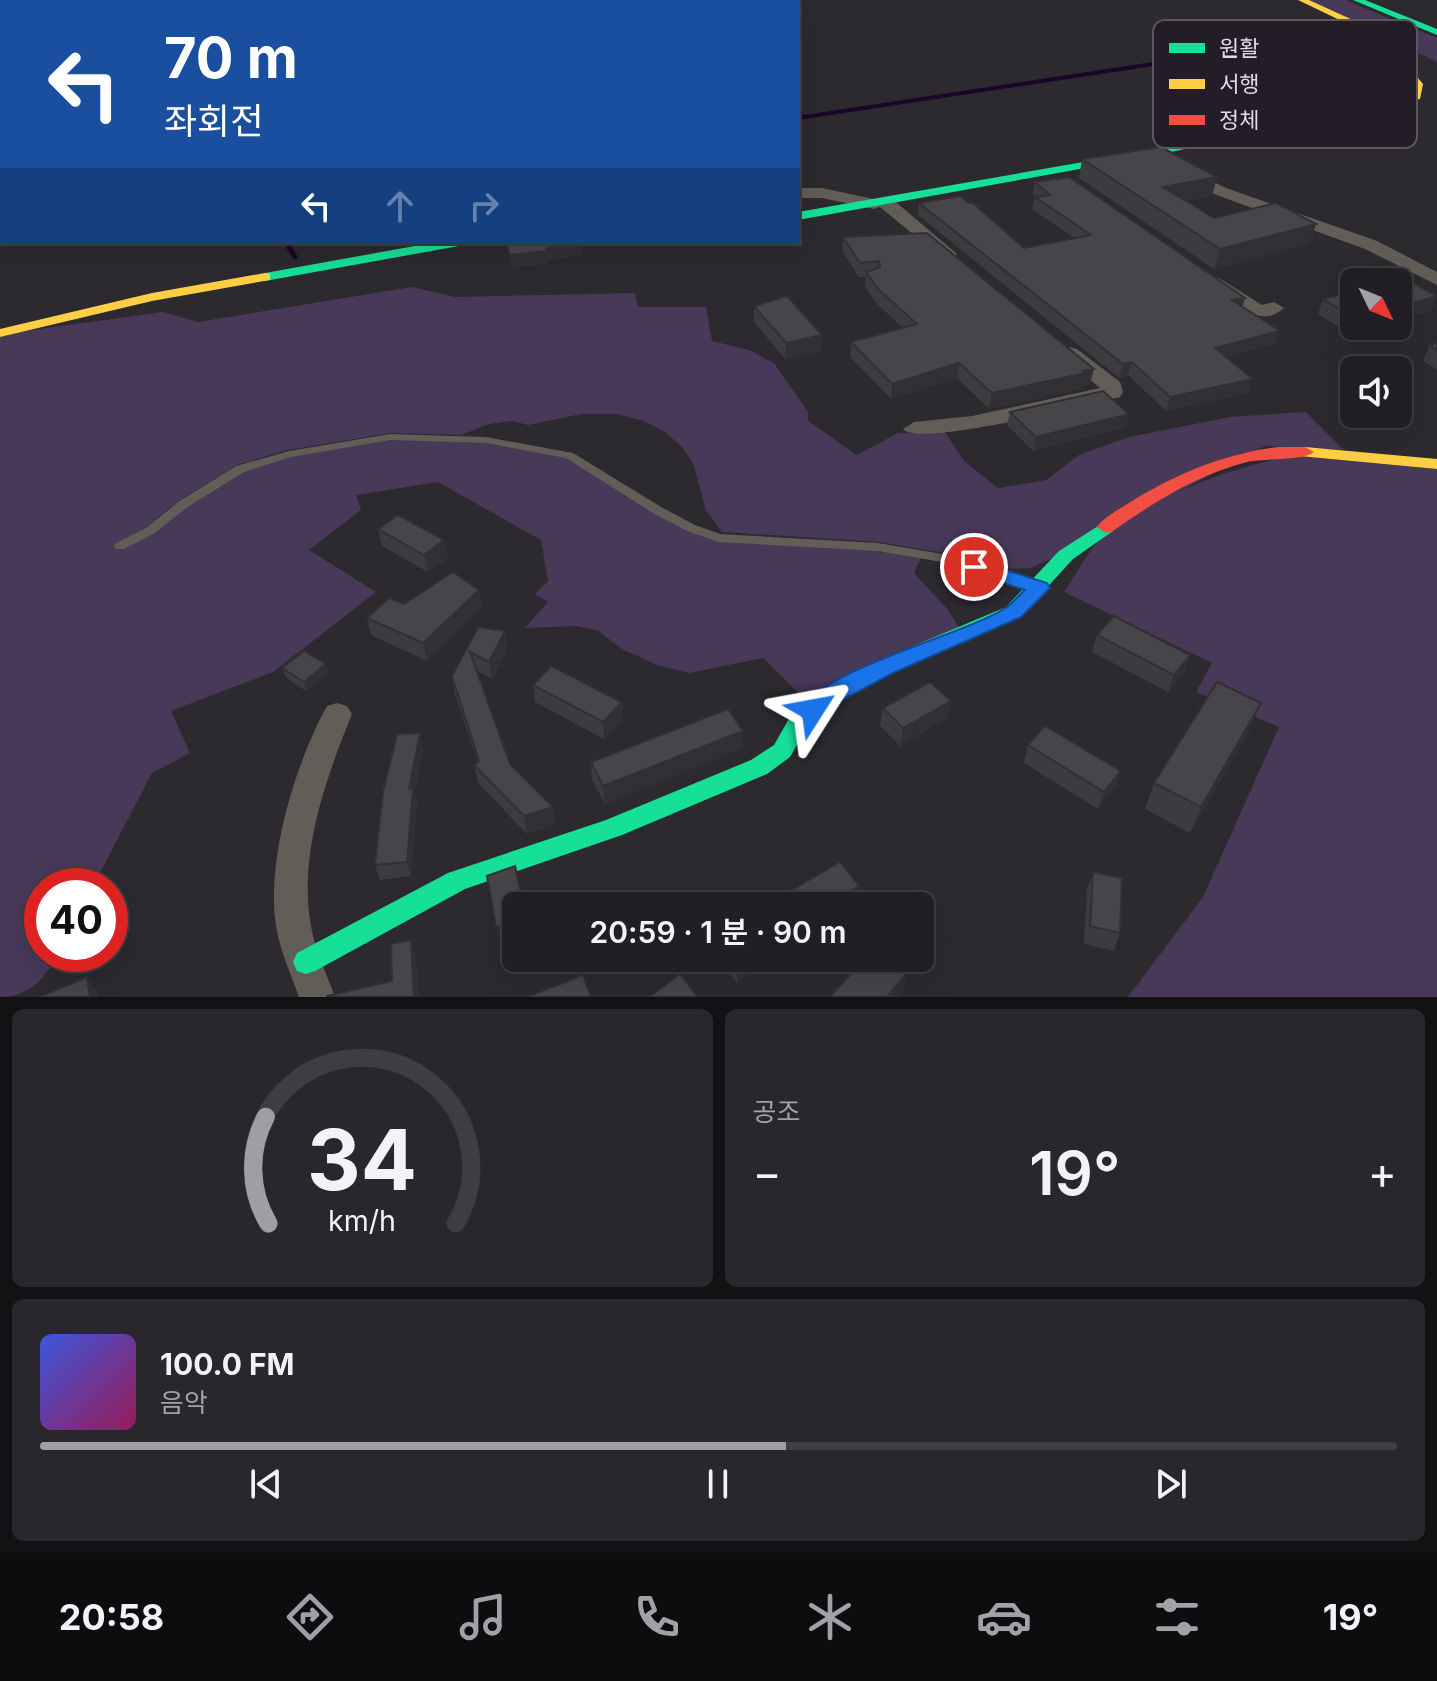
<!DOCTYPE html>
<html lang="ko">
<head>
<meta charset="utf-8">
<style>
  body { margin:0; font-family:Inter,"Noto Sans KR",sans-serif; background:#29272b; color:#f1f3f6; height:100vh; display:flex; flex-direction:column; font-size:30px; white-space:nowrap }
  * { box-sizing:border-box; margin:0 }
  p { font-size:26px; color:#a2a2a6 }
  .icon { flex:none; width:44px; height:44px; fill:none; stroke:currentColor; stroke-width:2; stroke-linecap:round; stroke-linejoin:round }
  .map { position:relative; height:997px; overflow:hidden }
  .side { display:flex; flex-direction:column; gap:12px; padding:12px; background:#121113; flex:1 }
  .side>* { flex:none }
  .hud { position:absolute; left:0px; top:0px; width:800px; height:244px; box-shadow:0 8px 32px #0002,0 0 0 2px #3e3d41; background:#1a4fa0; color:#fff; overflow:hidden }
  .needle { width:52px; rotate:133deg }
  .fabs { position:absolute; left:1340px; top:268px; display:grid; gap:16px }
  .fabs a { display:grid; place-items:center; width:72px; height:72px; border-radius:12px; background:#211f23; box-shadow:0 8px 32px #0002,0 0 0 2px #3e3d41; font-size:40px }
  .speed { position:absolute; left:24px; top:868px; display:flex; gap:16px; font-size:40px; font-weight:700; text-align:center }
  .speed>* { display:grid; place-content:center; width:104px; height:104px; border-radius:50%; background:#211f23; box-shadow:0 8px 32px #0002,0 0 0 2px #3e3d41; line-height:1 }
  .speed .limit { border:12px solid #d22; background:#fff; color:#111 }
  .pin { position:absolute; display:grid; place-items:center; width:68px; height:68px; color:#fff; margin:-34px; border:4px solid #fff; border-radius:50%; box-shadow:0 2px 8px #0007 }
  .me { position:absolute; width:88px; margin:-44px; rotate:56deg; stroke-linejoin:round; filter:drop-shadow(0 0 6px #0008) }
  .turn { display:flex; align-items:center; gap:28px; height:168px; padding:0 32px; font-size:36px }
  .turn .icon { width:104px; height:104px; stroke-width:2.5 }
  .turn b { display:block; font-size:56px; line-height:68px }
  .lanes { display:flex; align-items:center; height:76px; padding:0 32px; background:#0003; justify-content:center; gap:40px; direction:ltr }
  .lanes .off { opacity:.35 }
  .big { font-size:60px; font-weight:600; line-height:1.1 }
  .side .tile { flex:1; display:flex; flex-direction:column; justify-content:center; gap:12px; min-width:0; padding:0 28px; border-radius:12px; background:#29272b }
  .side .dial { align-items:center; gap:0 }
  .dial svg { height:208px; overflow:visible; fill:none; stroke:#3e3d41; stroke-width:7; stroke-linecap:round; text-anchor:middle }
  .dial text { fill:#f1f3f6; stroke:none }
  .song { display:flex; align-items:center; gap:24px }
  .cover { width:96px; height:96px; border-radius:12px; background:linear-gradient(135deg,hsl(230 70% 55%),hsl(330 70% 35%)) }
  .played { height:8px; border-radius:4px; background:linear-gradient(90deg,#a09da4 55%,#3e3d41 55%) }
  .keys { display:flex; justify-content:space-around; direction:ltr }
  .heat { display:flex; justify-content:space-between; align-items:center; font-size:44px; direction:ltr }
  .side .tiles { flex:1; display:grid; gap:12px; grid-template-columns:1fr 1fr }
  .tile:last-child { grid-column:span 2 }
  .trip { position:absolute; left:502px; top:892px; width:432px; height:80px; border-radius:12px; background:#211f23; box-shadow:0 8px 32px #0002,0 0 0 2px #3e3d41; font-weight:600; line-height:80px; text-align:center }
  .menu { display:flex; height:128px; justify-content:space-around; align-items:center; background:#0d0c0e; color:#a2a2a6 }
  .menu .icon { width:56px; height:56px }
  .menu .active { color:#a09da4 }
  .menu b { font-size:36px; color:#f1f3f6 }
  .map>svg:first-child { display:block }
  .green { fill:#483959 }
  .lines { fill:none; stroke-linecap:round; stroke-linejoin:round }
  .stream-far1 { stroke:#190629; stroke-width:4 }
  .stream { stroke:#190629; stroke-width:5 }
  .path { stroke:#62605f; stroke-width:3; stroke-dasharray:2 2; stroke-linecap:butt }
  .lane { fill:#615e58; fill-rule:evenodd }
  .street { fill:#615e58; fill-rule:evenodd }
  .fast { fill:#16e098; fill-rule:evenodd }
  .slow { fill:#ffcf43; fill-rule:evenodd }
  .jam { fill:#f24e42; fill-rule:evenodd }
  .wall { fill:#3d3b40 }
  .shaded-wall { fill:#323034 }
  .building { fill:#47454a; stroke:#323034; stroke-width:2 }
  .route { fill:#1a73e8; stroke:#114b97; stroke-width:2 }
  .key { fill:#221d27; stroke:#5b565f; stroke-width:2 }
  .key-label { font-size:22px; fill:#dfdce3 }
</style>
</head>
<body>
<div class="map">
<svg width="1437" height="997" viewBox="0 0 1437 997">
  <rect width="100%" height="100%" fill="#2c292f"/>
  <g class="green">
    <polygon points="1309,0 1345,0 1437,38 1437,62"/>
    <path d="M412 287 455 297 635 293 638 307H706L712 341 749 350 774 363 808 412V421L857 455 898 433 945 432 964 461 998 488 1046 480 1079 455 1129 437 1230 417 1306 412 1344 450 1265 446 1057 556 1031 568 1002 569 950 554 879 542 722 532 706 510 693 463 682 447 665 432 644 421 617 414H581L528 425 512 421 489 424 461 435 390 433 288 450 237 465 177 502 146 527 117 543 123 547 242 470 290 457 389 439 485 443 567 457 654 512 718 540 878 550 921 558 914 573 948 610 960 629 808 702 763 658 689 673 657 665 622 649 597 630 575 626 525 628 548 602 535 594 548 581 541 540 438 482 356 495 361 510 309 550 376 592 273 672 171 711 190 753 152 773 93 886H42V954H58C46 978 29 997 0 997V337L17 332 163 312 198 322Z"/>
    <path d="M1295 456 1437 469V997H1128L1203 897 1279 727 1196 692 1212 663 1064 592C1076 575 1088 550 1103 536 1149 498 1237 464 1295 456Z"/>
  </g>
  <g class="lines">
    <g class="stream-far1">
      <polyline points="583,2 627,0"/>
      <polyline points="798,118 1160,63"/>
    </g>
    <polyline class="stream" points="286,242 295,257"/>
    <polyline class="path" points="469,2 473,0"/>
    <polygon class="lane" points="390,434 486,437 573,453 661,507 695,525 720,534 878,543 948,555 1042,584 1044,587 1042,590 1037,591 947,563 878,551 719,542 687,531 653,513 566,458 486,443 390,440 291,457 244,472 186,508 155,533 124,549 116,549 114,546 116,543 147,527 178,502 236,466 289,451"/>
    <g class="street">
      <polygon points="1185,168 1226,188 1377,241 1437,272 1437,285 1365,249 1214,194 1179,176 1177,173"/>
      <polygon points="798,188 822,188 878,200 891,198 957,254 954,258 942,258 880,207 874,209 822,198 798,198"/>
      <path d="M1219 278 1262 305 1274 302 1284 308C1261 330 1232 302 1212 288L1210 284Z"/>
      <path d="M1070 347 1077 349 1120 382 1123 392 1120 397C1090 404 917 448 903 429L914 422 972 416 1100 388 1063 357 1060 353 1063 349Z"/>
      <path d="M337 703 347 706 352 714C326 778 298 856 311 926 315 951 327 974 335 997H299C291 974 280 951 276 926 266 860 295 764 327 706Z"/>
    </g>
    <g class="fast">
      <polygon points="1353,0 1365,0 1437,29 1437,35"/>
      <polygon points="1359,106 1364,109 1363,111 1152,156 798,220 798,212 1152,150"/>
      <polygon points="437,242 466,242 459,246 265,281 258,277 265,273"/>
      <polygon points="1106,521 1115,527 1113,531 1073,559 1020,617 892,673 836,703 806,729 790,757 767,774 622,835 465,889 315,971 306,974 297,971 293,962 297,953 448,873 606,820 751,760 774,745 790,717 820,691 878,661 1006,607 1059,551"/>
    </g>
    <g class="slow">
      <polygon points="1298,0 1309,0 1379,32 1423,84 1420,99 1355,111 1355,107 1411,95 1413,84 1373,36"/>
      <polygon points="265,273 270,274 270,280 152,301 0,337 0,329 152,293"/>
      <polygon points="1305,447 1437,459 1437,469 1299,456 1296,452"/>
    </g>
    <path class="jam" d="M1278 447H1305L1314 452C1304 461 1263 458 1247 462 1197 475 1154 502 1113 531L1106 533 1097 527C1105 516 1120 509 1132 501 1178 473 1225 454 1278 447Z"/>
  </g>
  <g class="wall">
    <polygon points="1082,159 1217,177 1212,196 1186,201 1214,218 1316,224 1309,244 1214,269 1079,178"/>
    <polygon points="1035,182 1280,331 1275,344 1227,357 1249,393 1166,411 1128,375 1119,378 918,215 919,203 1024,248 1074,238 1032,209 1035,197 1036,197 1033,194"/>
    <polygon points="843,237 1090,384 1083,386 1082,389 989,409 957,378 891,399 850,357 851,342 903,328 876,303 865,286 866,277 859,277 842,251"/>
    <polygon points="1354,291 1354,326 1378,326 1350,334 1318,314 1323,299"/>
    <polygon points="754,306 821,351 785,359 754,322"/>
    <polygon points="1437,343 1437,370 1423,361 1430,345"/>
    <polygon points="1010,412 1129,414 1125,428 1033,451 1007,425"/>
    <polygon points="378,529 444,540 448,558 428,572 382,546"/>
    <polygon points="479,590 482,607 427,661 371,635 367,618 404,604"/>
    <polygon points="478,627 508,648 492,679 477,671 510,764 553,807 555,825 527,834 478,783 474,765 478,763 455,694 452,676"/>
    <polygon points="1097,635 1190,655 1184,672 1168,692 1092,652"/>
    <polygon points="282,668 328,673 306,691 285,677"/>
    <polygon points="533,685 622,702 623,720 604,739 535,702"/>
    <polygon points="951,701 947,718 900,746 880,726 883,708"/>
    <polygon points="1250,729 1190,833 1145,809 1154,783"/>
    <polygon points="743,731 743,748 605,804 592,780 591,762"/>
    <polygon points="1028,745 1121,771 1115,788 1098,809 1024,763"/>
    <polygon points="423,748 414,794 417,803 411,876 380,880 375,865"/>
    <polygon points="1093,872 1120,933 1114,951 1084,944 1087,890"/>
    <polygon points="721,958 770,958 737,983 721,962"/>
  </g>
  <g class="shaded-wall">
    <polygon points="1217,177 1212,196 1158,206 1163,187"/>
    <polygon points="1316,224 1309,244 1214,269 1220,249"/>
    <polygon points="581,242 582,255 547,261 548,264 511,268 509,255"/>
    <polygon points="626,242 656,242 626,247"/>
    <polygon points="1437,296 1431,311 1398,320 1398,307"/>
    <polygon points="1245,298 1241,311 1232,300"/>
    <polygon points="1354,322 1354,326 1378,326 1350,334"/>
    <polygon points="1280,331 1275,344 1211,362 1215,348"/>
    <polygon points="822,335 821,351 785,359 786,343"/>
    <polygon points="1132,362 1128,375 1119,378 1123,364"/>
    <polygon points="959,363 957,378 891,399 892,384"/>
    <polygon points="1094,369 1090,384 1083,386 1082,389 989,409 992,393"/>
    <polygon points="1253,379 1249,393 1166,411 1170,397"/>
    <polygon points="1129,414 1125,428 1033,451 1036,437"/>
    <polygon points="444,540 448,558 428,572 424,555"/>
    <polygon points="479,590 482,607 427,661 423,643"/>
    <polygon points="505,631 508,648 492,679 489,662"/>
    <polygon points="1190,655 1184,672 1168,692 1174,675"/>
    <polygon points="326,664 328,673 306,691 304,682"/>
    <polygon points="951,701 947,718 900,746 903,728"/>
    <polygon points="622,702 623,720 604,739 603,722"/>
    <polygon points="1261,703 1250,729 1190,833 1201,807"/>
    <polygon points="743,731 743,748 605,804 603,786"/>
    <polygon points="420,733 423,748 414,794 417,803 411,876 407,862 409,789"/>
    <polygon points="1121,771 1115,788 1098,809 1104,792"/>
    <polygon points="553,807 555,825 527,834 524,816"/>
    <polygon points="859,886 857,903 852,906 825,906"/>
    <polygon points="516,921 516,940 500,944 496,927"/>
    <polygon points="411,940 416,957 419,997 414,997"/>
    <polygon points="748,958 770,958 737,983 737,966"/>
    <polygon points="907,973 904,990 899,997 887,997"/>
    <polygon points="87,977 98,994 98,997 90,997"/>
  </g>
  <g class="building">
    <polygon points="1161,147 1217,177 1163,187 1214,218 1276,203 1316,224 1220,249 1082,159"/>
    <polygon points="1069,177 1245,298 1232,300 1280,331 1215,348 1253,379 1170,397 1132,362 1123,364 919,203 960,196 969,203 973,203 1024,248 1091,235 1035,197 1050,195 1035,182"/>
    <polygon points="927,233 1094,369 1083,371 1086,373 992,393 959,363 892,384 851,342 917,324 878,289 866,272 880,267 879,261 860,263 843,237"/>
    <polygon points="507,242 580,242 546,248 546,251 509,255"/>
    <polygon points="1404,278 1437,296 1398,307 1398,282 1387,282"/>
    <polygon points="1354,291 1354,318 1323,299"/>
    <polygon points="787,296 822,335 786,343 754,306"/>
    <polygon points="1437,343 1437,350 1430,345"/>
    <polygon points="1103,391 1129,414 1036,437 1010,412"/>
    <polygon points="398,515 444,540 424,555 378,529"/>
    <polygon points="453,572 479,590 423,643 367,618 389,598 404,604"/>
    <polygon points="1114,616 1190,655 1174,675 1097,635"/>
    <polygon points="478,627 505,631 489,662 470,652 510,764 553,807 524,816 474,765 479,761 452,676"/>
    <polygon points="304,651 326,664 304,682 282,668"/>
    <polygon points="551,666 622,702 603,722 533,685"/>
    <polygon points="930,682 951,701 903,728 883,708"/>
    <polygon points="1217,682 1261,703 1201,807 1154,783"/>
    <polygon points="728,709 743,731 603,786 591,762"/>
    <polygon points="1045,726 1121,771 1104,792 1028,745"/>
    <polygon points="420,733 409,789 413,789 407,862 375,865 383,792 397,734"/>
    <polygon points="840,862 859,886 825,906 774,906 785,898 783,895"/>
    <polygon points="515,866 524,906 516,906 516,921 496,927 487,876"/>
    <polygon points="1093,872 1122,878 1120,933 1090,926"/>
    <polygon points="411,940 414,997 327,997 327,996 392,981 391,944"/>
    <polygon points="731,958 748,958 737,966"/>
    <polygon points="865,958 888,958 907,973 887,997 830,997"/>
    <polygon points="680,974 698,997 649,997"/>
    <polygon points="583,975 591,997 527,997"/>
    <polygon points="87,977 90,997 39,997"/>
  </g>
  <path class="route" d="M974 560 1047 583 1050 588 1021 617 893 673 836 703 821 716 813 718 805 716 802 710C825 667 963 636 1007 607 1013 603 1019 595 1025 590L967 571 964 567Z"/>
  <rect x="1153" y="20" width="264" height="128" rx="12" class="key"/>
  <rect x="1169" y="43" width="36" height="10" fill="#16e098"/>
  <rect x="1169" y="79" width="36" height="10" fill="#ffcf43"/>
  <rect x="1169" y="115" width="36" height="10" fill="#f24e42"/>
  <g class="key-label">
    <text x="1219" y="56">원활</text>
    <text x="1219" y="92">서행</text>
    <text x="1219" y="128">정체</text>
  </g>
</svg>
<div class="fabs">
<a><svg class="needle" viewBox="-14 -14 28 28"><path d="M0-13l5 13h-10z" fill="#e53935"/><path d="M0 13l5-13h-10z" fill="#a2a2a6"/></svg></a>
<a><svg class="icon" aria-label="sound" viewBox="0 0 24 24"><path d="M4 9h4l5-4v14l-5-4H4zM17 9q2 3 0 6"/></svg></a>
</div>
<div class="speed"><div class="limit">40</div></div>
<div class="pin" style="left:974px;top:567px;background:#d93025"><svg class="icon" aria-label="arrive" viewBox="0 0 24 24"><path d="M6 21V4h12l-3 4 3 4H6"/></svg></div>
<svg class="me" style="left:813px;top:710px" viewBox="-20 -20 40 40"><path d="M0-17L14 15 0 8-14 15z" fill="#1a73e8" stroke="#fff" stroke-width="4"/></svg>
<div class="trip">20:59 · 1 분 · 90 m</div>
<div class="hud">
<div class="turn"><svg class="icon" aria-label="left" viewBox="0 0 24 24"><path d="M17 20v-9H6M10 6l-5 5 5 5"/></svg><div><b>70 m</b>좌회전</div></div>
<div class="lanes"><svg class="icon" aria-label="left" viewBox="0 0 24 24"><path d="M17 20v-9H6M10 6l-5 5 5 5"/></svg><svg class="icon off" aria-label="ahead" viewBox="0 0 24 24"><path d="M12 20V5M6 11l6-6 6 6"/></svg><svg class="icon off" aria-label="right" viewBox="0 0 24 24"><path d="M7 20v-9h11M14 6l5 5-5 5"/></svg></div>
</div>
</div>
<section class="side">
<div class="tiles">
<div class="tile dial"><svg viewBox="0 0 100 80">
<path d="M14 69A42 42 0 1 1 86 69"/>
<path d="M14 69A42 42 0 0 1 13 28" stroke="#a09da4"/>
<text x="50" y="56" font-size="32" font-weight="700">34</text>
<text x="50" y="72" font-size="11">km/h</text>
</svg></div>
<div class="tile"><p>공조</p>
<div class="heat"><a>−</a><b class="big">19°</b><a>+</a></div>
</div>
<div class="tile">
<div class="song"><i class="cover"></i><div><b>100.0 FM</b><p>음악</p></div></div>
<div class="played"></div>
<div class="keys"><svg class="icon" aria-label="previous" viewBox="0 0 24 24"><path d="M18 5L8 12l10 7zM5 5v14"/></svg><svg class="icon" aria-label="pause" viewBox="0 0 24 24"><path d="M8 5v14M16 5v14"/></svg><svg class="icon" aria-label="next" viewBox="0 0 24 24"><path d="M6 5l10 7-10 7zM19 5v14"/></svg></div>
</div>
</div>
</section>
<nav class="menu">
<b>20:58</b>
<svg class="icon active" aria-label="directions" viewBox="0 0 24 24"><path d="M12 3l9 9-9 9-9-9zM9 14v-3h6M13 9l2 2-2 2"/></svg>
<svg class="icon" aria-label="music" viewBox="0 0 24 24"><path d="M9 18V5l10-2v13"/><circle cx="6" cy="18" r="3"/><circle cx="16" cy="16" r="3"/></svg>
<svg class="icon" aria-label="phone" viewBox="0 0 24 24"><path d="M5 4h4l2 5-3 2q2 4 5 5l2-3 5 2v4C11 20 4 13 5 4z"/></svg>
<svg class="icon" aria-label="climate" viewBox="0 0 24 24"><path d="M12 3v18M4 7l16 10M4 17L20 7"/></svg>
<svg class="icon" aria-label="car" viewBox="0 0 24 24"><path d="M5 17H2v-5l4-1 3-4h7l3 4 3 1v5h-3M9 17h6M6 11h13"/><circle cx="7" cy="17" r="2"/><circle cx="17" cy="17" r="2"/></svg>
<svg class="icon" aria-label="filters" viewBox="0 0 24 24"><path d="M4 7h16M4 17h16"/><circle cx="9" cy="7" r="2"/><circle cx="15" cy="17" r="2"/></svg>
<b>19°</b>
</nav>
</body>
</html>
